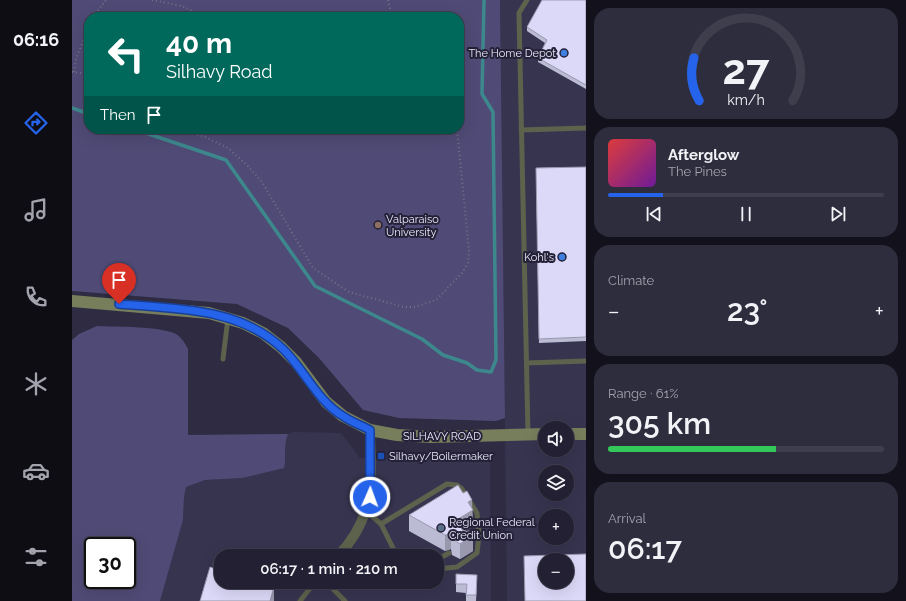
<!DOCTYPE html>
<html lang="en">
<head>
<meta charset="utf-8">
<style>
  body { margin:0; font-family:Raleway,sans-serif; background:#2e2d3e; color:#f1f3f6; height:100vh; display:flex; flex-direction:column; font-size:15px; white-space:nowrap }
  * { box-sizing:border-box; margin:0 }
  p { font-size:13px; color:#a2a3ac }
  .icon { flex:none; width:22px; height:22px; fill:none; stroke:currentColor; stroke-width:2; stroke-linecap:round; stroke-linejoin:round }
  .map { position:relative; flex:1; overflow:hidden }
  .details { display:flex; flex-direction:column; gap:8px; padding:8px; background:#13121c; width:320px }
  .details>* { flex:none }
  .top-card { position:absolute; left:12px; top:12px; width:380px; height:122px; border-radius:16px; box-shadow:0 4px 16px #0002,0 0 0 1px #3f3e4d; background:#00695c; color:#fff; overflow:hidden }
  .buttons { position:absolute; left:466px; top:421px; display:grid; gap:8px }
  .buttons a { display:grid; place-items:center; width:36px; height:36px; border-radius:50%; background:#222032; box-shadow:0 4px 16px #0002,0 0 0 1px #3f3e4d; font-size:20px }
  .speed { position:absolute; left:12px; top:537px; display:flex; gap:8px; font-size:20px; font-weight:700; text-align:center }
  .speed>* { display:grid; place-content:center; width:52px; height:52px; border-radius:50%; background:#222032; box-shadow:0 4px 16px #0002,0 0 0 1px #3f3e4d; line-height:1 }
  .speed .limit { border:2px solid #111; border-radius:6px; background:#fff; color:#111 }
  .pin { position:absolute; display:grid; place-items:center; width:34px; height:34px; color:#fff; margin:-41px -17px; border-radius:50% 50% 50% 0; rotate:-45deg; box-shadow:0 0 4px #0007 }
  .pin .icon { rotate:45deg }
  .me { position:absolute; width:44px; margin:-22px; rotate:2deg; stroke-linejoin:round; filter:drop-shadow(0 0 3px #0008) }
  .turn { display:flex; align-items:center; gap:14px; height:84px; padding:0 16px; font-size:18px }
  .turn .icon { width:52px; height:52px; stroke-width:2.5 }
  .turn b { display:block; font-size:28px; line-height:34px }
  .then { display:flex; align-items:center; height:38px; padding:0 16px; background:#0003; gap:8px; font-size:15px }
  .big { font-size:30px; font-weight:600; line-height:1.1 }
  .details .widget { flex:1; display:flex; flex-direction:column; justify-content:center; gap:6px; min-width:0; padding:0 14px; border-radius:16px; background:#2e2d3e }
  .details .dial { align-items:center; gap:0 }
  .dial svg { height:104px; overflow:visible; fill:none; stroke:#3f3e4d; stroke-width:7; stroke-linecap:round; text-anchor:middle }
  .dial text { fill:#f1f3f6; stroke:none }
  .song { display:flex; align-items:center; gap:12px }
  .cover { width:48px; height:48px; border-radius:6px; background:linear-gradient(135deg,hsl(0 70% 55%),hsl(280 70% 35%)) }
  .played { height:4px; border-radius:2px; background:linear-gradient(90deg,#2563eb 20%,#3f3e4d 20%) }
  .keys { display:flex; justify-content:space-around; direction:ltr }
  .heat { display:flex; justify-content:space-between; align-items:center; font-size:22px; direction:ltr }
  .charge { height:6px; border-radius:3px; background:linear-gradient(90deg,#34c759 61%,#3f3e4d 0) }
  .trip { position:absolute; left:142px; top:549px; width:230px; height:40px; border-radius:16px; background:#222032; box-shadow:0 4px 16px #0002,0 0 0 1px #3f3e4d; font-weight:600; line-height:40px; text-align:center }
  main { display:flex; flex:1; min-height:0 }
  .dock { display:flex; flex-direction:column; width:72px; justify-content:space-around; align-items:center; background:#0e0d14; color:#a2a3ac }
  .dock .icon { width:28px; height:28px }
  .dock .on { color:#2563eb }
  .dock b { font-size:18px; color:#f1f3f6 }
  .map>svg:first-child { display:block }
  .built { fill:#373450; fill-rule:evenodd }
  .green { fill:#504b76; fill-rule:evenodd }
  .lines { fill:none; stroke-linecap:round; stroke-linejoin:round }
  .stream { stroke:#3d888d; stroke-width:3.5 }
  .path { stroke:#747186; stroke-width:2; stroke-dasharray:1 3; stroke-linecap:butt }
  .lane { stroke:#5d624c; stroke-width:5 }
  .street { stroke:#5d624c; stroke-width:10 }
  .secondary { stroke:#777e5c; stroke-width:12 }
  .wall { fill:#bcbbd4 }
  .shaded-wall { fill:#9998ad }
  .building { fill:#dbd9f7; stroke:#9998ad; fill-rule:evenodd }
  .route-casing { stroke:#184099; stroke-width:10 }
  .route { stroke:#2563eb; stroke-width:7 }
  .shop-dot { fill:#3f7fe0; stroke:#242138; stroke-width:1.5 }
  .education-dot { fill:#8d6e63; stroke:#242138; stroke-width:1.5 }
  .transit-dot { fill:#1a4fb4; stroke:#242138; stroke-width:1.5 }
  .service-dot { fill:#5c6f8a; stroke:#242138; stroke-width:1.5 }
  .labels { text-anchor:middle; stroke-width:4; stroke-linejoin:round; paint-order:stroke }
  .poi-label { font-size:11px; fill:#e9e8f7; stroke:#242138; text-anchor:start }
  .street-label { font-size:11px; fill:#e9e8f7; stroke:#242138 }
</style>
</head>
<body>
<main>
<nav class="dock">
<b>06:16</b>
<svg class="icon on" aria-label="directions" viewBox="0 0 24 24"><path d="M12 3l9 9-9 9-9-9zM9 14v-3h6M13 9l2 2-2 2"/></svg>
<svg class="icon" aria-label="music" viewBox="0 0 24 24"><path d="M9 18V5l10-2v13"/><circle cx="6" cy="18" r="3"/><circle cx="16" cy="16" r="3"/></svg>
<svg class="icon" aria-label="phone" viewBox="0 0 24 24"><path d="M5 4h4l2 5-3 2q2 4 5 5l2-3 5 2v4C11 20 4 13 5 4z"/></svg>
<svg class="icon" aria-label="climate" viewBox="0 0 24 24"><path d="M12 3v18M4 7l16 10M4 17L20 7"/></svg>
<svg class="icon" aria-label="car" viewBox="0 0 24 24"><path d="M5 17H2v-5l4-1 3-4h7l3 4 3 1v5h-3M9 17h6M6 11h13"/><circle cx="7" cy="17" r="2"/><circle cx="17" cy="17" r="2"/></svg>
<svg class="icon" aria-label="filters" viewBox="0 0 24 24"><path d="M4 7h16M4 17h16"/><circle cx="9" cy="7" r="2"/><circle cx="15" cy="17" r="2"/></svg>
</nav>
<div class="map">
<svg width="514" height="601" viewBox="0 0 514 601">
  <rect width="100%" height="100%" fill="#2e2b42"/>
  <g class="built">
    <path d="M428 0H514V601H435ZM473 428H495V450H473ZM473 472H495V494H473ZM473 516H495V538H473ZM473 560H495V582H473Z"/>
    <path d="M221 432 269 433 288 458 418 459 419 601H88L111 520 112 497 114 487 133 480 170 478 214 459 213 441 216 434ZM149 556H365V582H149Z"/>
  </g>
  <g class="green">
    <path d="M0 0H428L433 418 424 421 327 418 291 410 247 358 216 328 165 304 0 291ZM17 17H387V129H17Z"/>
    <path d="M25 326C45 327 88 326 104 334 110 338 113 343 116 349V435L216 434C211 445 215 456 212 468L170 478 133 480 114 487 112 497 111 520 88 601H0V340L7 334ZM21 546H55V580H21Z"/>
  </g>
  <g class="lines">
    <g class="stream">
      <polyline points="0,108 17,114"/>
      <polyline points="62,129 154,160 243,286 350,339 371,355 395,363 405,370 419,372 424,360 421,112 410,94 412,0"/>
    </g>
    <g class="path">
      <polyline points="80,0 110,6 134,17"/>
      <polyline points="316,0 320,17"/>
      <polyline points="21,17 34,0"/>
      <polyline points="0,72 17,74"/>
      <polyline points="2,72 4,59 17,26"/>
      <polyline points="106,129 133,137 156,148 175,165 190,182 241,268 277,292 332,307 343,307 364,300 390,273 396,263 397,251 385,129"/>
    </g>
    <g class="lane">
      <polyline points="455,0 447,13 456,434"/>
      <polyline points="449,130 514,128"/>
      <polyline points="151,359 156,318"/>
      <polyline points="455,363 514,361"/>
      <polyline points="294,511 309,524 325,556"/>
      <polyline points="309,524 375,484 385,485 390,489 405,513 407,535 405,553 385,567 365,569"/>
      <polyline points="365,560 377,553"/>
      <polyline points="143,564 149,565"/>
      <path d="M201 582C209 589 221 585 230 582"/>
      <polyline points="254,582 273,601"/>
      <polyline points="228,601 243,582"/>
    </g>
    <path class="street" d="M266 556C304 516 299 481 298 430"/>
    <g class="secondary">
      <polyline points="0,301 137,313 171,323 191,333 209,347 224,362 254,402 271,416 298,430 325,435 359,437 473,434"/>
      <polyline points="495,434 514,434"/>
    </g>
  </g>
  <g class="wall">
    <polygon points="514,0 514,89 466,62 466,58 473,43 455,31 455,27"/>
    <polygon points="514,167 514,341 467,343 464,168"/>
    <polygon points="391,493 400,509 401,526 391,532 401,549 401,551 388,559 380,555 379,549 373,551 337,531 337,515"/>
    <polygon points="405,583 404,601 394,601 394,593 384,592 384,584"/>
  </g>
  <g class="shaded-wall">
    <polygon points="400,500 401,526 381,538 381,522 396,502"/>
    <polygon points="401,533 401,551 388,559 388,544"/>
    <polygon points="379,534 379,549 373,551 373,535"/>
    <polygon points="202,587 202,601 198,601"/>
  </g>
  <g class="building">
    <polygon points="470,0 514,0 514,85 466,58 475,40 455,27"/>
    <polygon points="514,167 514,337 467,339 464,168"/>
    <polygon points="386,485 391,493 395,491 400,500 396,502 401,510 381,522 389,527 391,532 397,531 401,533 401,535 388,544 380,539 379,534 373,535 337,515"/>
    <path d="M514 554V601H453L452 556ZM473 560H495V582H473Z"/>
    <polygon points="138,567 149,571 149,582 187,582 202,587 198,601 128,601"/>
    <polygon points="384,574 405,575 404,595 394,595 395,584 384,584"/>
  </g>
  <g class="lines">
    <defs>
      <path id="route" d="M47 304C103 309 167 307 211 349 232 369 245 401 271 416 279 422 289 425 298 430V497"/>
    </defs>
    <use href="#route" class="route-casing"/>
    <use href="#route" class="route"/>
  </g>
  <g class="shop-dot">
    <circle cx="492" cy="53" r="4"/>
    <circle cx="490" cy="257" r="4"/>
  </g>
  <circle class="education-dot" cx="306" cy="225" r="4"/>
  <rect class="transit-dot" x="305" y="452" width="8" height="8" rx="2"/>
  <circle class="service-dot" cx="369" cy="528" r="4"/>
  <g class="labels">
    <g class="poi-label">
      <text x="484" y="57" text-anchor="end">The Home Depot</text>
      <text x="314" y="223">Valparaiso<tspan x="314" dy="13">University</tspan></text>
      <text x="482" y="261" text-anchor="end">Kohl's</text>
      <text x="317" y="460">Silhavy/Boilermaker</text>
      <text x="377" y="526">Regional Federal<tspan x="377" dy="13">Credit Union</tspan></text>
    </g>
    <g class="street-label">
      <text x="370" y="440">SILHAVY ROAD</text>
    </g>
  </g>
</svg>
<div class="buttons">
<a><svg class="icon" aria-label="sound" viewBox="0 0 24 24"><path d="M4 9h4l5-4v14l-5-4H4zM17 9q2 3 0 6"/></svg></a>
<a><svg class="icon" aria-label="layers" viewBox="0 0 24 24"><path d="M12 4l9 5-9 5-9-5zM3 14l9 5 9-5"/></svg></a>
<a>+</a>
<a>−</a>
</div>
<div class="speed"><div class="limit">30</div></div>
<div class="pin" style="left:47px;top:304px;background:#d93025"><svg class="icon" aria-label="arrive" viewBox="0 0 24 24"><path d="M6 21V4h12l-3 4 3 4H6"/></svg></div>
<svg class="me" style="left:298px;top:497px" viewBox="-20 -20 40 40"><circle r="17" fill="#2563eb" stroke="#fff" stroke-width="3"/><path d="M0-11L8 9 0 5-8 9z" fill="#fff"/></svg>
<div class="trip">06:17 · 1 min · 210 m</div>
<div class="top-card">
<div class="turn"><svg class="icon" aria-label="left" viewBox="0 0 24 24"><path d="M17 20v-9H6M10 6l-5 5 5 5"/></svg><div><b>40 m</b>Silhavy Road</div></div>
<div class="then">Then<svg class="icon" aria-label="arrive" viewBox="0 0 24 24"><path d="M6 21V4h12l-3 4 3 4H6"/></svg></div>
</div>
</div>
<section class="details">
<div class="widget dial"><svg viewBox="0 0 100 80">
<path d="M14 69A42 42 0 1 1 86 69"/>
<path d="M14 69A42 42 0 0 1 10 36" stroke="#2563eb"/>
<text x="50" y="56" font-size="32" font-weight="700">27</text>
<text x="50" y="72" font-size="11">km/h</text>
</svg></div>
<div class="widget">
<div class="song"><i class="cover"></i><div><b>Afterglow</b><p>The Pines</p></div></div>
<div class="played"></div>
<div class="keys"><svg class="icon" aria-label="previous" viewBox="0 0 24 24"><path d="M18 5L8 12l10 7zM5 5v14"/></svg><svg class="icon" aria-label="pause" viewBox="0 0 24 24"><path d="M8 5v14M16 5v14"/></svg><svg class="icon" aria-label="next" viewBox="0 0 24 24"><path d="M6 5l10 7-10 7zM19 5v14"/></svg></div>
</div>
<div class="widget"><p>Climate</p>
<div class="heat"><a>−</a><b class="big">23°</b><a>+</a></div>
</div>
<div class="widget"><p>Range · 61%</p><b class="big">305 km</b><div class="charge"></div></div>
<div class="widget"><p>Arrival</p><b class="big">06:17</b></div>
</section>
</main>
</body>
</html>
